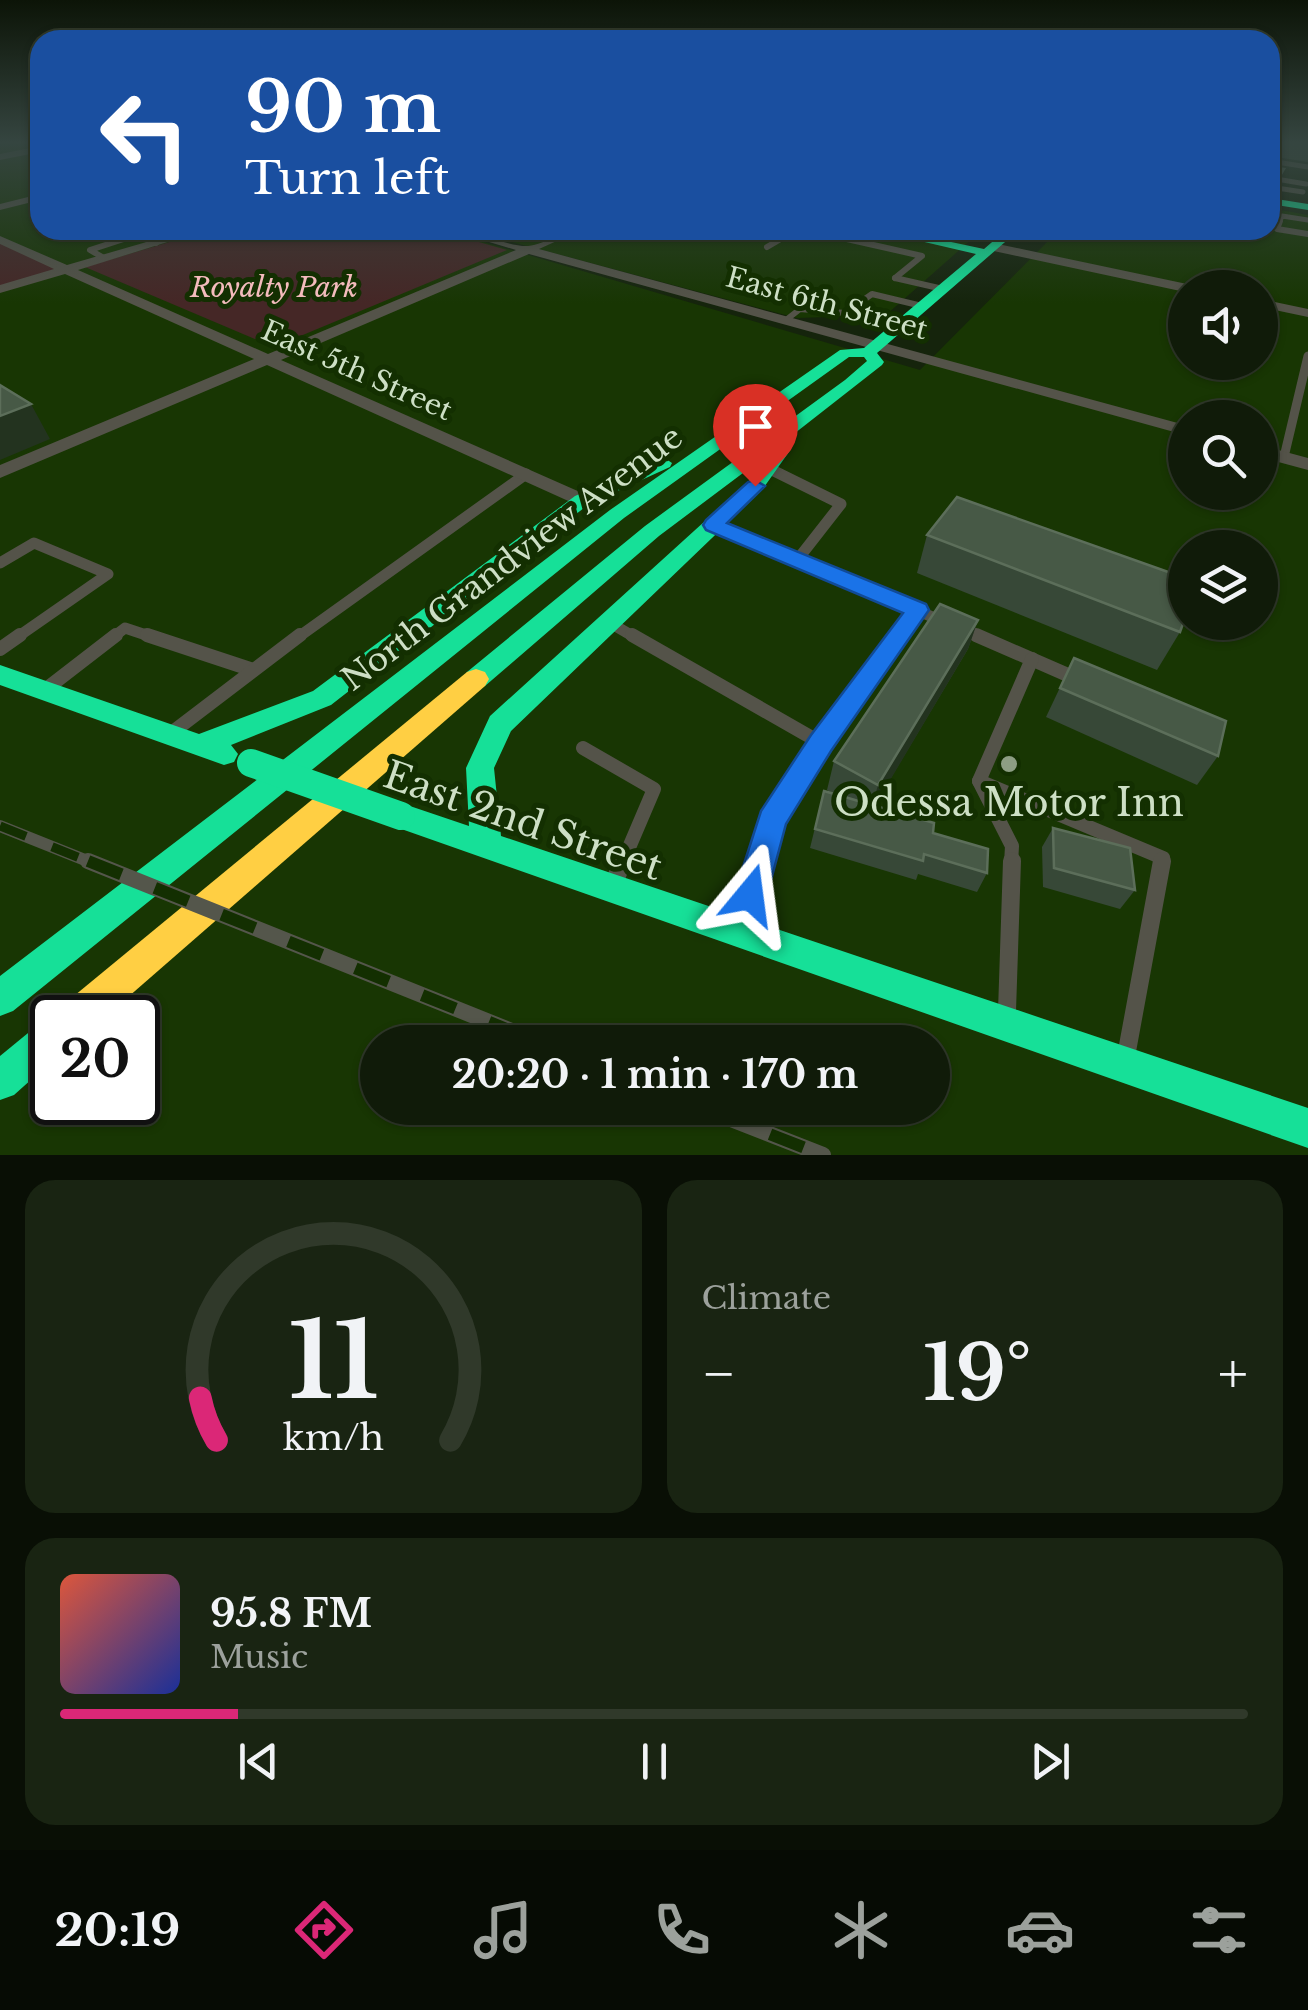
<!DOCTYPE html>
<html lang="en">
<head>
<meta charset="utf-8">
<style>
  body { margin:0; font-family:"Libre Baskerville",serif; background:#192412; color:#f1f3f6; height:100vh; display:flex; flex-direction:column; font-size:38px; white-space:nowrap }
  * { box-sizing:border-box; margin:0 }
  p { font-size:32px; color:#9ca19c }
  .icon { flex:none; width:55px; height:55px; fill:none; stroke:currentColor; stroke-width:2; stroke-linecap:round; stroke-linejoin:round }
  .map { position:relative; height:1155px; overflow:hidden }
  .side { display:flex; flex-direction:column; gap:25px; padding:25px; background:#090f05; flex:1 }
  .side>* { flex:none }
  .hud { position:absolute; left:30px; top:30px; width:1250px; height:210px; border-radius:30px; box-shadow:0 2px 8px #0004,0 0 0 2px #30392a; background:#1a4fa0; color:#fff; overflow:hidden }
  .controls { position:absolute; left:1168px; top:270px; display:grid; gap:20px }
  .controls a { display:grid; place-items:center; width:110px; height:110px; border-radius:50%; background:#101b09; box-shadow:0 2px 8px #0004,0 0 0 2px #30392a; font-size:50px }
  .speed { position:absolute; left:30px; top:995px; display:flex; gap:20px; font-size:50px; font-weight:700; text-align:center }
  .speed>* { display:grid; place-content:center; width:130px; height:130px; border-radius:50%; background:#101b09; box-shadow:0 2px 8px #0004,0 0 0 2px #30392a; line-height:1 }
  .speed .limit { border:5px solid #111; border-radius:15px; background:#fff; color:#111 }
  .pin { position:absolute; display:grid; place-items:center; width:85px; height:85px; color:#fff; margin:-102px -42px; border-radius:50% 50% 50% 0; rotate:-45deg; box-shadow:0 0 10px #0007 }
  .pin .icon { rotate:45deg }
  .me { position:absolute; width:110px; margin:-55px; rotate:16deg; stroke-linejoin:round; filter:drop-shadow(0 0 8px #0008) }
  .turn { display:flex; align-items:center; gap:35px; height:210px; padding:0 50px; font-size:45px }
  .turn .icon { width:130px; height:130px; stroke-width:2.5 }
  .turn b { display:block; font-size:70px; line-height:85px }
  .big { font-size:75px; font-weight:800; line-height:1.1 }
  .side .card { flex:1; display:flex; flex-direction:column; justify-content:center; gap:15px; min-width:0; padding:0 35px; border-radius:30px; background:#192412 }
  .side .dial { align-items:center; gap:0 }
  .dial svg { height:260px; overflow:visible; fill:none; stroke:#30392a; stroke-width:7; stroke-linecap:round; text-anchor:middle }
  .dial text { fill:#f1f3f6; stroke:none }
  .song { display:flex; align-items:center; gap:30px }
  .cover { width:120px; height:120px; border-radius:15px; background:linear-gradient(135deg,hsl(10 70% 55%),hsl(230 70% 35%)) }
  .played { height:10px; border-radius:5px; background:linear-gradient(90deg,#db2777 15%,#30392a 15%) }
  .keys { display:flex; justify-content:space-around; direction:ltr }
  .heat { display:flex; justify-content:space-between; align-items:center; font-size:55px; direction:ltr }
  .side .tiles { flex:1; display:grid; gap:25px; grid-template-columns:1fr 1fr }
  .card:last-child { grid-column:span 2 }
  .trip { position:absolute; left:360px; top:1025px; width:590px; height:100px; border-radius:50px; background:#101b09; box-shadow:0 2px 8px #0004,0 0 0 2px #30392a; font-weight:800; line-height:100px; text-align:center }
  .menu { display:flex; height:160px; justify-content:space-around; align-items:center; background:#060b04; color:#9ca19c }
  .menu .icon { width:70px; height:70px }
  .menu .selected { color:#db2777 }
  .menu b { font-size:45px; color:#f1f3f6 }
  .map>svg:first-child { display:block }
  .built { fill:#183603; fill-rule:evenodd }
  .green { fill:#452726 }
  .lines { fill:none; stroke-linecap:round; stroke-linejoin:round }
  .lane-far5 { stroke:#545349; stroke-width:5 }
  .lane-far4 { stroke:#545349; stroke-width:6 }
  .lane-far3 { stroke:#545349; stroke-width:9 }
  .lane-far2 { stroke:#545349; stroke-width:11 }
  .lane-far1 { stroke:#545349; stroke-width:14 }
  .lane { stroke:#545349; stroke-width:18 }
  .street { fill:#545349; fill-rule:evenodd }
  .fast { fill:#16e098; fill-rule:evenodd }
  .slow { fill:#ffcf43; fill-rule:evenodd }
  .rail-far1-casing { stroke:#54564b; stroke-width:12 }
  .rail-casing { stroke:#54564b; stroke-width:16 }
  .rail-far1 { stroke:#132f01; stroke-width:9; stroke-dasharray:28; stroke-linecap:butt }
  .rail { stroke:#132f01; stroke-width:12; stroke-dasharray:36; stroke-linecap:butt }
  .fast-bridge { stroke:#16e098; stroke-width:28 }
  .wall { fill:#374837 }
  .shaded-wall { fill:#23331f }
  .building { fill:#475946; stroke:#5c6e5a; stroke-width:2.5 }
  .route { fill:#1a73e8; stroke:#114b97; stroke-width:2.5 }
  .poi-dot { fill:#8d9e84; stroke:#132f01; stroke-width:4 }
  .labels { text-anchor:middle; stroke-width:10; stroke-linejoin:round; paint-order:stroke }
  .far-park-label { font-size:28px; font-style:italic; fill:#f4bbbd; stroke:#132f01 }
  .far-street-label { font-size:28px; fill:#cddfc5; stroke:#132f01 }
  .street-label { font-size:32px; fill:#cddfc5; stroke:#132f01 }
  .near-poi-label { font-size:38px; fill:#cddfc5; stroke:#132f01 }
  .near-street-label { font-size:38px; fill:#cddfc5; stroke:#132f01 }
</style>
</head>
<body>
<div class="map">
<svg width="1308" height="1155" viewBox="0 0 1308 1155">
  <rect width="100%" height="100%" fill="#15240c"/>
  <g class="built">
    <path d="M0 141H40V230H443L920 370 1059 230H1270V208L1308 215V1155H0ZM1185 288H1260V362H1185ZM1185 418H1260V492H1185ZM1185 548H1260V622H1185ZM52 1018H138V1102H52ZM378 1042H932V1108H378Z"/>
    <polygon points="467,230 982,230 886,315 797,318"/>
  </g>
  <g class="green">
    <polygon points="210,230 437,230 507,250 274,347 85,267"/>
    <polygon points="0,240 67,269 0,289"/>
  </g>
  <g class="lines">
    <g class="lane-far5">
      <polyline points="1270,161 1308,167"/>
      <polyline points="1270,178 1306,184"/>
      <polyline points="1270,187 1303,192"/>
      <polyline points="1279,223 1282,216 1308,220"/>
    </g>
    <g class="lane-far4">
      <polyline points="1280,221 1277,229 1308,234"/>
      <polyline points="121,230 156,243"/>
      <polyline points="807,230 922,256 895,278"/>
      <polyline points="767,247 796,230"/>
      <polyline points="104,258 90,250 136,235"/>
      <polyline points="895,278 943,289"/>
      <polyline points="786,320 800,309 845,313 872,294 922,306"/>
    </g>
    <polyline class="lane-far3" points="1284,457 1308,356"/>
    <g class="lane-far2">
      <polyline points="768,468 841,504 798,559 944,622"/>
      <polyline points="717,527 798,559"/>
      <polyline points="0,563 34,543 108,574 16,638"/>
      <polyline points="612,624 636,638"/>
      <polyline points="961,629 981,638"/>
      <polyline points="112,638 125,628 155,638"/>
      <polyline points="297,638 526,474"/>
      <polyline points="898,638 918,610"/>
    </g>
    <g class="lane-far1">
      <polyline points="147,635 253,670"/>
      <polyline points="632,635 821,743"/>
      <polyline points="976,635 1077,679"/>
      <polyline points="0,649 20,635"/>
      <polyline points="50,686 116,635"/>
      <polyline points="174,731 300,635"/>
      <polyline points="583,748 654,789 622,864"/>
      <polyline points="979,781 1163,858 1162,864"/>
      <polyline points="759,864 772,820 816,751 900,635"/>
      <polyline points="1011,864 1012,846 979,781 1032,659"/>
    </g>
    <g class="lane">
      <polyline points="615,880 623,861"/>
      <polyline points="742,924 760,861"/>
      <polyline points="1007,1011 1012,861"/>
      <polyline points="1127,1051 1162,861"/>
    </g>
    <g class="street">
      <polygon points="40,146 40,152 0,160 0,154"/>
      <polygon points="40,194 40,200 0,210 0,204"/>
      <path d="M188 230H206L78 270 268 354 516 250 449 230C474 230 509 247 528 246 547 244 560 230 581 230L539 249 1185 425V435L529 254 281 360 589 496 592 500 589 504H575L267 365 0 478V465L254 359 65 274 0 293V285L54 269 0 244V236L67 265Z"/>
      <polygon points="993,243 1187,284 1193,288 1185,288 1185,292 989,250 987,247"/>
      <polygon points="1260,299 1308,309 1308,317 1260,307"/>
      <polygon points="1260,445 1308,458 1308,470 1260,457"/>
    </g>
    <g class="fast">
      <polygon points="1270,198 1308,204 1308,210 1270,204"/>
      <polygon points="873,230 895,230 984,249 1006,230 1019,230 877,353 884,362 882,365 781,444 791,449 762,490 511,731 494,768 501,836 1308,1108 1308,1148 390,825 386,816 390,807 401,803 469,826 466,768 490,716 748,482 771,452 659,536 485,686 476,689 467,686 463,679 467,672 645,526 845,380 867,361 864,357 849,357 624,518 13,1011 0,1016 0,976 610,510 840,350 864,348 976,254"/>
      <polygon points="663,457 672,463 670,467 589,504 331,705 231,745 238,754 234,762 224,765 0,685 0,665 199,734 313,691 575,496"/>
      <polygon points="52,1018 52,1061 14,1095 0,1100 0,1056 39,1024"/>
    </g>
    <polygon class="slow" points="476,669 485,672 489,679 485,686 104,1018 58,1018 63,1005 467,672"/>
    <defs>
      <polyline id="rail-far1" points="0,826 95,864"/>
      <g id="rail">
        <polyline points="88,861 539,1042"/>
        <polyline points="703,1108 823,1155"/>
      </g>
    </defs>
    <use href="#rail-far1" class="rail-far1-casing"/>
    <use href="#rail" class="rail-casing"/>
    <use href="#rail-far1" class="rail-far1"/>
    <use href="#rail" class="rail"/>
    <polyline class="fast-bridge" points="251,763 401,816"/>
  </g>
  <g class="wall">
    <polygon points="1270,141 1308,141 1308,162 1270,156"/>
    <polygon points="1270,167 1284,169 1275,186 1270,185"/>
    <polygon points="927,535 1180,632 1157,670 917,573"/>
    <polygon points="978,620 968,649 874,806 933,833 987,873 977,892 918,874 916,880 810,848 824,791 833,794 827,790 834,761"/>
    <polygon points="1074,658 1218,756 1197,785 1046,717"/>
    <polygon points="1053,828 1135,890 1120,909 1043,887 1042,847"/>
  </g>
  <g class="shaded-wall">
    <polygon points="31,404 50,439 0,460 0,416"/>
    <polygon points="978,620 968,649 870,814 878,785"/>
  </g>
  <g class="building">
    <polygon points="1270,167 1284,169 1281,174 1270,172"/>
    <polygon points="0,385 31,404 0,416"/>
    <polygon points="957,497 1185,578 1185,618 1180,632 927,535"/>
    <polygon points="940,604 978,620 878,785 834,761"/>
    <polygon points="1074,658 1226,721 1218,756 1060,688"/>
    <polygon points="824,791 934,823 933,833 988,849 987,873 924,854 923,861 815,829"/>
    <polygon points="1053,828 1130,848 1135,890 1054,868"/>
  </g>
  <linearGradient id="sky" x2="0" y2="1"><stop stop-color="#0c1407"/><stop offset="0.47" stop-color="#354540"/><stop offset="1" stop-color="#354540" stop-opacity="0"/></linearGradient>
  <rect width="1308" height="303" fill="url(#sky)"/>
  <polygon class="route" points="755,480 765,486 727,523 926,604 929,610 831,751 786,824 767,895 762,906 750,911 739,906 734,895 761,811 811,735 903,613 706,530 703,525 706,520 748,482"/>
  <circle class="poi-dot" cx="1009" cy="764" r="10"/>
  <g class="labels">
    <g class="far-park-label">
      <text x="274" y="297">Royalty Park</text>
    </g>
    <g class="far-street-label">
      <text transform="translate(827 303) rotate(15)" y="10">East 6th Street</text>
      <text transform="translate(357 370) rotate(24)" y="10">East 5th Street</text>
    </g>
    <g class="street-label">
      <text transform="translate(512 558) rotate(-37)" y="11">North Grandview Avenue</text>
    </g>
    <g class="near-poi-label">
      <text x="1009" y="816">Odessa Motor Inn</text>
    </g>
    <g class="near-street-label">
      <text transform="translate(523 821) rotate(19)" y="13">East 2nd Street</text>
    </g>
  </g>
</svg>
<div class="controls">
<a><svg class="icon" aria-label="sound" viewBox="0 0 24 24"><path d="M4 9h4l5-4v14l-5-4H4zM17 9q2 3 0 6"/></svg></a>
<a><svg class="icon" aria-label="search" viewBox="0 0 24 24"><circle cx="10" cy="10" r="6"/><path d="M15 15l6 6"/></svg></a>
<a><svg class="icon" aria-label="layers" viewBox="0 0 24 24"><path d="M12 4l9 5-9 5-9-5zM3 14l9 5 9-5"/></svg></a>
</div>
<div class="speed"><div class="limit">20</div></div>
<div class="pin" style="left:755px;top:486px;background:#d93025"><svg class="icon" aria-label="arrive" viewBox="0 0 24 24"><path d="M6 21V4h12l-3 4 3 4H6"/></svg></div>
<svg class="me" style="left:750px;top:895px" viewBox="-20 -20 40 40"><path d="M0-17L14 15 0 8-14 15z" fill="#1a73e8" stroke="#fff" stroke-width="4"/></svg>
<div class="trip">20:20 · 1 min · 170 m</div>
<div class="hud">
<div class="turn"><svg class="icon" aria-label="left" viewBox="0 0 24 24"><path d="M17 20v-9H6M10 6l-5 5 5 5"/></svg><div><b>90 m</b>Turn left</div></div>
</div>
</div>
<section class="side">
<div class="tiles">
<div class="card dial"><svg viewBox="0 0 100 80">
<path d="M14 69A42 42 0 1 1 86 69"/>
<path d="M14 69A42 42 0 0 1 9 56" stroke="#db2777"/>
<text x="50" y="56" font-size="32" font-weight="700">11</text>
<text x="50" y="72" font-size="11">km/h</text>
</svg></div>
<div class="card"><p>Climate</p>
<div class="heat"><a>−</a><b class="big">19°</b><a>+</a></div>
</div>
<div class="card">
<div class="song"><i class="cover"></i><div><b>95.8 FM</b><p>Music</p></div></div>
<div class="played"></div>
<div class="keys"><svg class="icon" aria-label="previous" viewBox="0 0 24 24"><path d="M18 5L8 12l10 7zM5 5v14"/></svg><svg class="icon" aria-label="pause" viewBox="0 0 24 24"><path d="M8 5v14M16 5v14"/></svg><svg class="icon" aria-label="next" viewBox="0 0 24 24"><path d="M6 5l10 7-10 7zM19 5v14"/></svg></div>
</div>
</div>
</section>
<nav class="menu">
<b>20:19</b>
<svg class="icon selected" aria-label="directions" viewBox="0 0 24 24"><path d="M12 3l9 9-9 9-9-9zM9 14v-3h6M13 9l2 2-2 2"/></svg>
<svg class="icon" aria-label="music" viewBox="0 0 24 24"><path d="M9 18V5l10-2v13"/><circle cx="6" cy="18" r="3"/><circle cx="16" cy="16" r="3"/></svg>
<svg class="icon" aria-label="phone" viewBox="0 0 24 24"><path d="M5 4h4l2 5-3 2q2 4 5 5l2-3 5 2v4C11 20 4 13 5 4z"/></svg>
<svg class="icon" aria-label="climate" viewBox="0 0 24 24"><path d="M12 3v18M4 7l16 10M4 17L20 7"/></svg>
<svg class="icon" aria-label="car" viewBox="0 0 24 24"><path d="M5 17H2v-5l4-1 3-4h7l3 4 3 1v5h-3M9 17h6M6 11h13"/><circle cx="7" cy="17" r="2"/><circle cx="17" cy="17" r="2"/></svg>
<svg class="icon" aria-label="filters" viewBox="0 0 24 24"><path d="M4 7h16M4 17h16"/><circle cx="9" cy="7" r="2"/><circle cx="15" cy="17" r="2"/></svg>
</nav>
</body>
</html>
